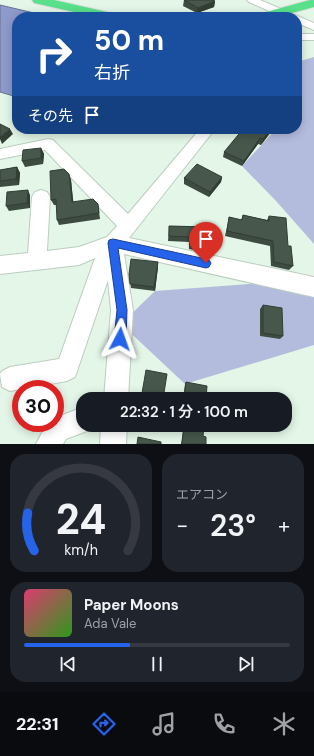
<!DOCTYPE html>
<html lang="ja">
<head>
<meta charset="utf-8">
<style>
  body { margin:0; font-family:"DM Sans","Noto Sans JP",sans-serif; background:#20242c; color:#f1f3f6; height:100vh; display:flex; flex-direction:column; font-size:15px; white-space:nowrap }
  * { box-sizing:border-box; margin:0 }
  p { font-size:13px; color:#9ea1a6 }
  .icon { flex:none; width:22px; height:22px; fill:none; stroke:currentColor; stroke-width:2; stroke-linecap:round; stroke-linejoin:round }
  .map { position:relative; height:444px; overflow:hidden }
  .drawer { display:flex; flex-direction:column; gap:10px; padding:10px; background:#0d0f14; flex:1 }
  .drawer>* { flex:none }
  .top-card { position:absolute; left:12px; top:12px; width:290px; height:122px; border-radius:16px; box-shadow:0 2px 10px #0003; background:#1a4fa0; color:#fff; overflow:hidden }
  .speed { position:absolute; left:12px; top:380px; display:flex; gap:8px; font-size:20px; font-weight:700; text-align:center }
  .speed>* { display:grid; place-content:center; width:52px; height:52px; border-radius:50%; background:#171b24; box-shadow:0 2px 10px #0003; line-height:1 }
  .speed .limit { border:6px solid #d22; background:#fff; color:#111 }
  .pin { position:absolute; display:grid; place-items:center; width:34px; height:34px; color:#fff; margin:-41px -17px; border-radius:50% 50% 50% 0; rotate:-45deg; box-shadow:0 0 4px #0007 }
  .pin .icon { rotate:45deg }
  .me { position:absolute; width:44px; margin:-22px; rotate:4deg; stroke-linejoin:round; filter:drop-shadow(0 0 3px #0008) }
  .turn { display:flex; align-items:center; gap:14px; height:84px; padding:0 16px; font-size:18px }
  .turn .icon { width:52px; height:52px; stroke-width:2.5 }
  .turn b { display:block; font-size:28px; line-height:34px }
  .then { display:flex; align-items:center; height:38px; padding:0 16px; background:#0003; gap:8px; font-size:15px }
  .big { font-size:30px; font-weight:600; line-height:1.1 }
  .drawer .tile { flex:1; display:flex; flex-direction:column; justify-content:center; gap:6px; min-width:0; padding:0 14px; border-radius:16px; background:#20242c }
  .drawer .dial { align-items:center; gap:0 }
  .dial svg { height:104px; overflow:visible; fill:none; stroke:#363941; stroke-width:7; stroke-linecap:round; text-anchor:middle }
  .dial text { fill:#f1f3f6; stroke:none }
  .song { display:flex; align-items:center; gap:12px }
  .cover { width:48px; height:48px; border-radius:6px; background:linear-gradient(135deg,hsl(340 70% 55%),hsl(110 70% 35%)) }
  .played { height:4px; border-radius:2px; background:linear-gradient(90deg,#2563eb 40%,#363941 40%) }
  .keys { display:flex; justify-content:space-around; direction:ltr }
  .heat { display:flex; justify-content:space-between; align-items:center; font-size:22px; direction:ltr }
  .drawer .tiles { flex:1; display:grid; gap:10px; grid-template-columns:1fr 1fr }
  .tile:last-child { grid-column:span 2 }
  .trip { position:absolute; left:76px; top:392px; width:216px; height:40px; border-radius:16px; background:#171b24; box-shadow:0 2px 10px #0003; font-weight:600; line-height:40px; text-align:center }
  .dock { display:flex; height:64px; justify-content:space-around; align-items:center; background:#090b0e; color:#9ea1a6 }
  .dock .icon { width:28px; height:28px }
  .dock .on { color:#2563eb }
  .dock b { font-size:18px; color:#f1f3f6 }
  .map>svg:first-child { display:block }
  .green { fill:#b4bcde }
  .water { fill:#8e9acb; stroke:#687293 }
  .lines { fill:none; stroke-linecap:round; stroke-linejoin:round }
  .minor-casing { stroke:#bbcdbf; stroke-width:2 }
  .highway-casing { stroke:#dddede; stroke-width:2 }
  .minor { fill:#fff; fill-rule:evenodd }
  .highway { fill:#59e08a; fill-rule:evenodd }
  .wall { fill:#3d4b40 }
  .shaded-wall { fill:#323d34 }
  .building { fill:#47574b; stroke:#323d34 }
  .route { fill:#2563eb; stroke:#184099 }
</style>
</head>
<body>
<div class="map">
<svg width="314" height="444" viewBox="0 0 314 444">
  <rect width="100%" height="100%" fill="#e3f6e7"/>
  <g class="green">
    <polygon points="314,57 314,244 277,202 242,166 276,129 297,129 297,62"/>
    <polygon points="314,279 314,345 185,384 121,324 155,291"/>
  </g>
  <polygon class="water" points="0,5 51,17 17,17 17,97 0,92"/>
  <g class="lines">
    <defs>
      <g id="minor">
        <polygon points="247,0 260,0 314,23 314,30 297,23 297,17 283,17 249,2"/>
        <rect x="297" y="34" width="17" height="6"/>
        <polygon points="200,129 215,129 129,238 314,277 314,297 124,254 133,310 128,399 104,399 111,310 108,280 75,377 67,381 10,391 2,387 0,374 2,371 10,367 59,359 95,258 79,265 0,274 0,256 28,253 32,197 35,192 41,190 47,192 50,197 47,251 79,247 107,237 117,226 45,150 0,159 0,149 48,139 53,140 128,214"/>
        <polygon points="83,407 83,425 94,425 92,429 66,439 63,444 36,444 47,423 55,423 55,418"/>
        <polygon points="101,425 127,425 126,444 100,444"/>
      </g>
      <g id="highway">
        <polygon points="32,0 54,0 116,14 118,17 96,17 34,3"/>
        <polygon points="310,0 314,0 314,7 277,17 257,17 259,14"/>
      </g>
    </defs>
    <use href="#minor" class="minor-casing"/>
    <use href="#highway" class="highway-casing"/>
    <use href="#minor" class="minor"/>
    <use href="#highway" class="highway"/>
  </g>
  <g class="wall">
    <polygon points="184,0 215,1 214,7 197,13 183,6"/>
    <polygon points="270,133 261,145 258,144 242,166 223,157 224,152"/>
    <polygon points="41,148 44,154 43,164 25,167 22,161"/>
    <polygon points="17,167 20,173 19,185 0,187 0,170"/>
    <polygon points="69,174 71,180 73,202 98,204 100,219 59,225 57,220 57,205 54,205 51,200"/>
    <polygon points="222,177 221,182 209,197 184,184 184,178"/>
    <polygon points="30,195 30,208 9,211 6,206"/>
    <polygon points="243,215 267,220 269,216 288,246 293,266 289,270 271,266 270,246 225,236 228,222 229,217 241,220"/>
    <polygon points="169,226 209,227 210,248 209,253 189,249 189,242 168,241"/>
    <polygon points="158,262 158,267 155,291 131,288 129,274"/>
    <polygon points="263,305 283,336 280,339 260,336 260,309"/>
    <polygon points="186,382 206,399 183,399 185,384"/>
    <polygon points="184,425 204,425 203,436 206,444 181,444"/>
  </g>
  <g class="shaded-wall">
    <polygon points="215,1 214,7 197,13 198,8"/>
    <polygon points="10,129 13,134 2,144 0,139 0,137"/>
    <polygon points="271,129 272,129 270,133 261,145 263,139"/>
    <polygon points="260,138 258,144 242,166 244,161"/>
    <polygon points="41,148 44,154 43,164 41,158"/>
    <polygon points="17,167 20,173 19,185 16,179"/>
    <polygon points="69,174 71,180 74,208 72,202"/>
    <polygon points="222,177 221,182 209,197 210,192"/>
    <polygon points="28,190 30,195 30,208 27,203"/>
    <polygon points="158,262 158,267 155,291 154,287"/>
  </g>
  <g class="building">
    <polygon points="184,0 212,0 215,1 198,8"/>
    <polygon points="0,124 10,129 0,137"/>
    <polygon points="243,129 271,129 263,139 260,138 244,161 224,152"/>
    <polygon points="41,148 41,158 22,161 23,150"/>
    <polygon points="197,164 222,177 210,192 184,178"/>
    <polygon points="17,167 16,179 0,181 0,170"/>
    <polygon points="64,169 69,174 72,202 93,199 98,204 99,213 57,220 56,199 51,200 50,171"/>
    <polygon points="28,190 27,203 6,206 7,192"/>
    <polygon points="243,215 269,221 269,216 286,218 288,246 291,246 293,266 274,262 273,241 227,231 229,217 242,220"/>
    <polygon points="169,226 209,227 210,248 190,244 190,237 169,236"/>
    <polygon points="131,259 158,262 154,287 130,284 129,274"/>
    <polygon points="263,305 282,308 283,336 263,333"/>
    <polygon points="146,370 167,374 163,399 141,399"/>
    <polygon points="186,382 207,386 206,399 184,399"/>
    <polygon points="184,425 204,425 203,436 206,437 206,444 182,444"/>
    <polygon points="138,437 161,442 161,444 137,444"/>
  </g>
  <polygon class="route" points="113,239 206,259 209,260 211,263 209,267 206,268 118,248 127,310 126,339 124,343 120,344 116,343 114,339 117,310 108,243 109,240"/>
</svg>
<div class="speed"><div class="limit">30</div></div>
<div class="pin" style="left:206px;top:263px;background:#d93025"><svg class="icon" aria-label="arrive" viewBox="0 0 24 24"><path d="M6 21V4h12l-3 4 3 4H6"/></svg></div>
<svg class="me" style="left:120px;top:339px" viewBox="-20 -20 40 40"><path d="M0-17L14 15 0 8-14 15z" fill="#2563eb" stroke="#fff" stroke-width="4"/></svg>
<div class="trip">22:32 · 1 分 · 100 m</div>
<div class="top-card">
<div class="turn"><svg class="icon" aria-label="right" viewBox="0 0 24 24"><path d="M7 20v-9h11M14 6l5 5-5 5"/></svg><div><b>50 m</b>右折</div></div>
<div class="then">その先<svg class="icon" aria-label="arrive" viewBox="0 0 24 24"><path d="M6 21V4h12l-3 4 3 4H6"/></svg></div>
</div>
</div>
<section class="drawer">
<div class="tiles">
<div class="tile dial"><svg viewBox="0 0 100 80">
<path d="M14 69A42 42 0 1 1 86 69"/>
<path d="M14 69A42 42 0 0 1 9 40" stroke="#2563eb"/>
<text x="50" y="56" font-size="32" font-weight="700">24</text>
<text x="50" y="72" font-size="11">km/h</text>
</svg></div>
<div class="tile"><p>エアコン</p>
<div class="heat"><a>−</a><b class="big">23°</b><a>+</a></div>
</div>
<div class="tile">
<div class="song"><i class="cover"></i><div><b>Paper Moons</b><p>Ada Vale</p></div></div>
<div class="played"></div>
<div class="keys"><svg class="icon" aria-label="previous" viewBox="0 0 24 24"><path d="M18 5L8 12l10 7zM5 5v14"/></svg><svg class="icon" aria-label="pause" viewBox="0 0 24 24"><path d="M8 5v14M16 5v14"/></svg><svg class="icon" aria-label="next" viewBox="0 0 24 24"><path d="M6 5l10 7-10 7zM19 5v14"/></svg></div>
</div>
</div>
</section>
<nav class="dock">
<b>22:31</b>
<svg class="icon on" aria-label="directions" viewBox="0 0 24 24"><path d="M12 3l9 9-9 9-9-9zM9 14v-3h6M13 9l2 2-2 2"/></svg>
<svg class="icon" aria-label="music" viewBox="0 0 24 24"><path d="M9 18V5l10-2v13"/><circle cx="6" cy="18" r="3"/><circle cx="16" cy="16" r="3"/></svg>
<svg class="icon" aria-label="phone" viewBox="0 0 24 24"><path d="M5 4h4l2 5-3 2q2 4 5 5l2-3 5 2v4C11 20 4 13 5 4z"/></svg>
<svg class="icon" aria-label="climate" viewBox="0 0 24 24"><path d="M12 3v18M4 7l16 10M4 17L20 7"/></svg>
</nav>
</body>
</html>
